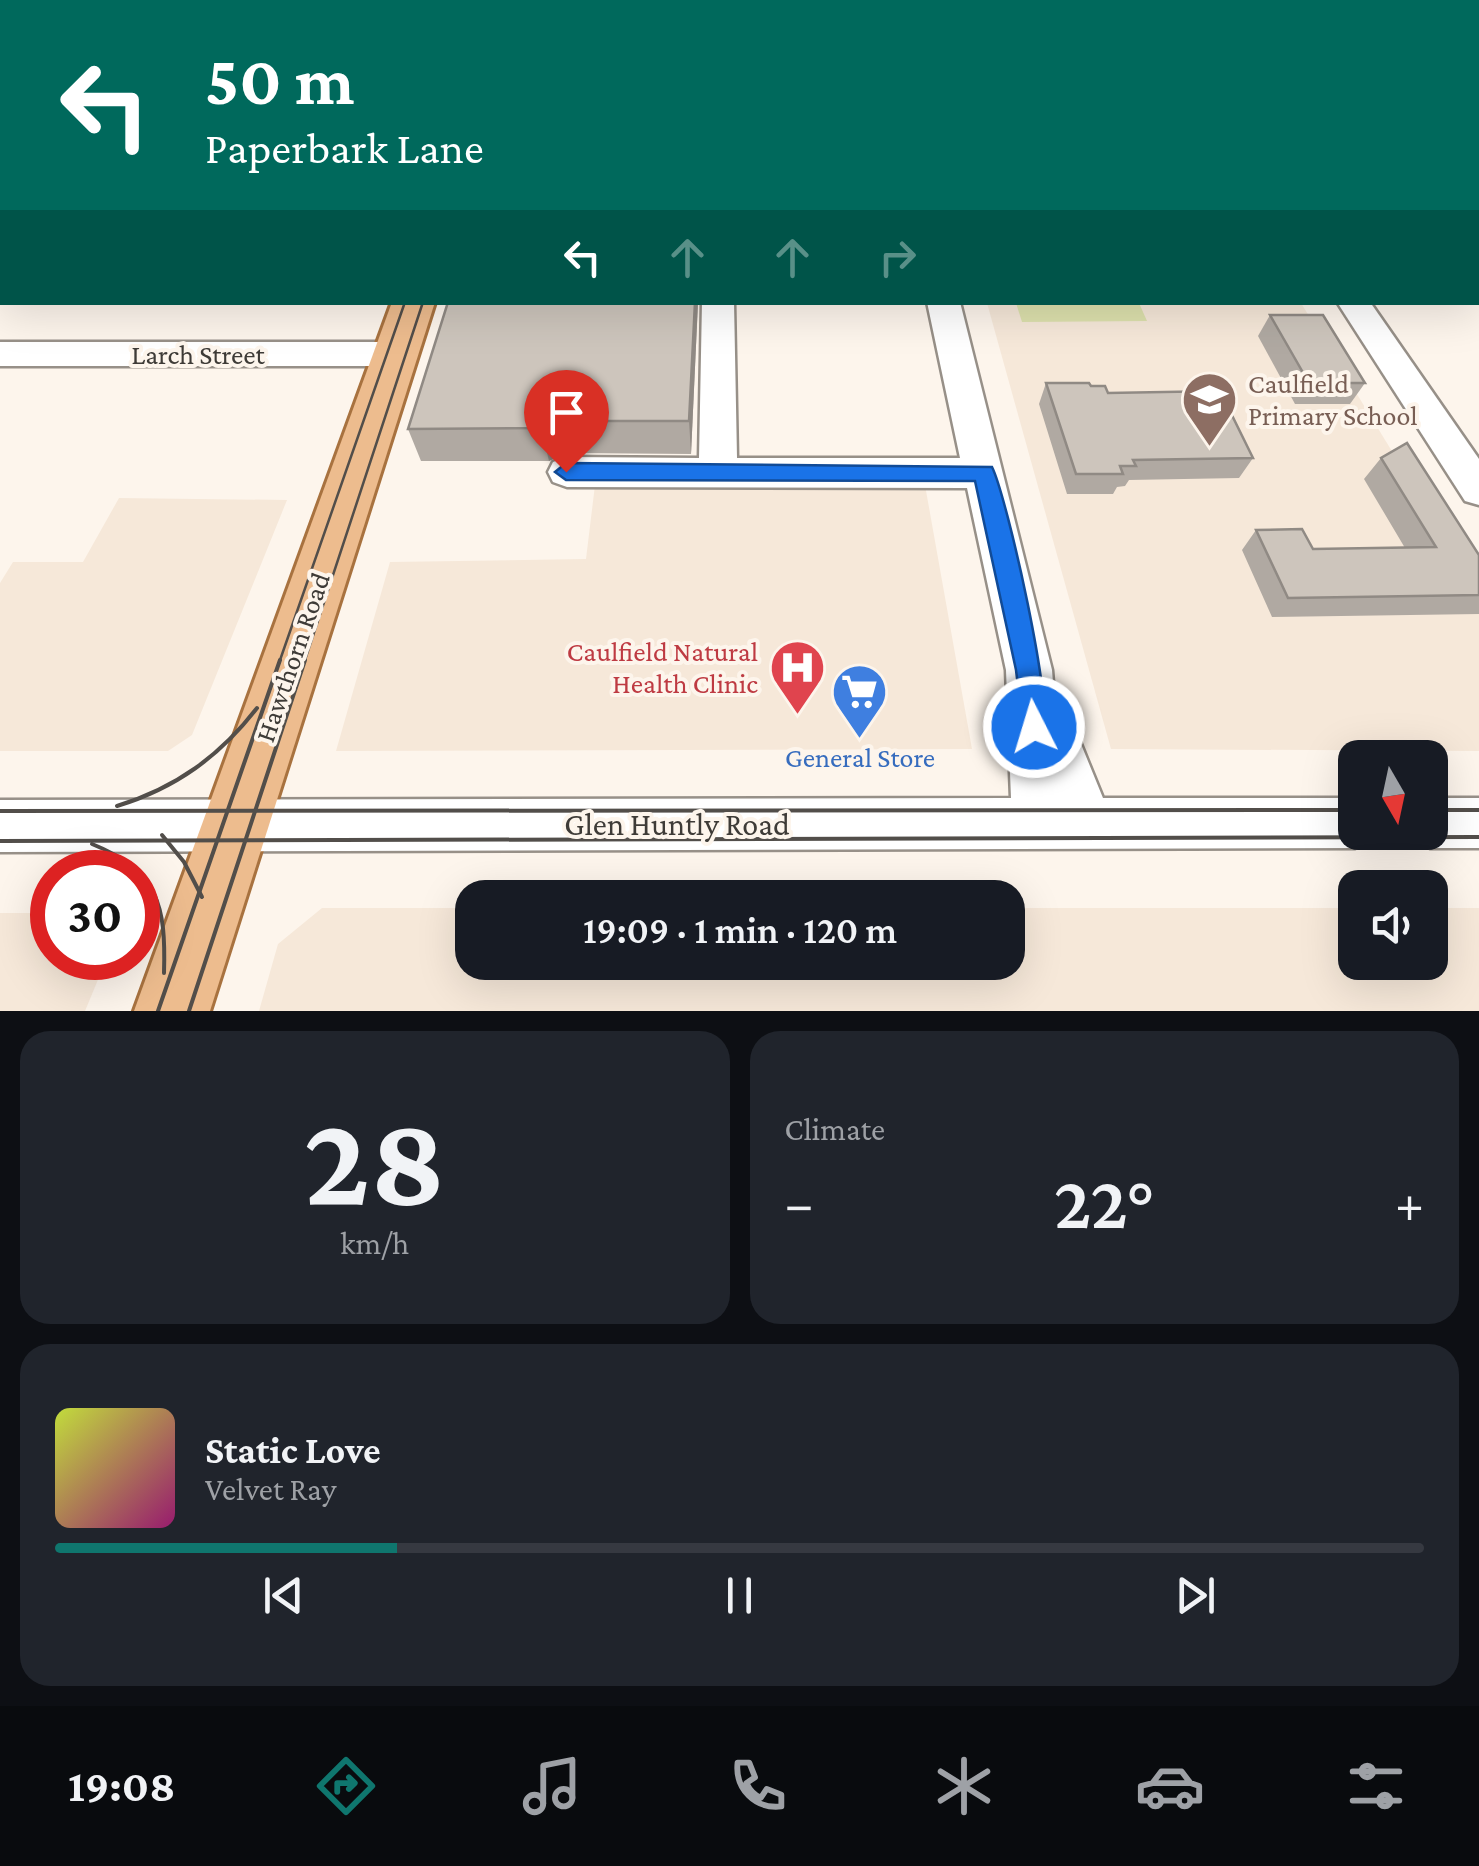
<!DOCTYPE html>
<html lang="en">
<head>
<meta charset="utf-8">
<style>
  body { margin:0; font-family:"Crimson Pro",serif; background:#20242c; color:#f1f3f6; height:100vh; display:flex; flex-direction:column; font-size:38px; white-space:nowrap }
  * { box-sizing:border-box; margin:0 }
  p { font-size:32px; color:#9ea1a6 }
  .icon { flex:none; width:55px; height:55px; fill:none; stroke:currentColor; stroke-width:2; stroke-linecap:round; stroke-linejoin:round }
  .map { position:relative; height:1011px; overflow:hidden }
  .panel { display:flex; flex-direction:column; gap:20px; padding:20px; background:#0d0f14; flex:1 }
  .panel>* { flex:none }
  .hud { position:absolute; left:0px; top:0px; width:1480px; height:305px; box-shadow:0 10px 40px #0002; background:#00695c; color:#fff; overflow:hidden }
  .needle { width:65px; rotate:171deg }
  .controls { position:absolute; left:1338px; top:740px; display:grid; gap:20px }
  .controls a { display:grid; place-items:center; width:110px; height:110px; border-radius:20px; background:#171b24; box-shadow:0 10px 40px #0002; font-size:50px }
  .speed { position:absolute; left:30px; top:850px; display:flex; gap:20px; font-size:50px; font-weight:700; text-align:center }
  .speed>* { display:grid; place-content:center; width:130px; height:130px; border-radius:50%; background:#171b24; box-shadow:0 10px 40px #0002; line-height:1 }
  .speed .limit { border:15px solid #d22; background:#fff; color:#111 }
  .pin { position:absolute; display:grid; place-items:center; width:85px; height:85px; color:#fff; margin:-102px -42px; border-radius:50% 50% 50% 0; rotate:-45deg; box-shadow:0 0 10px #0007 }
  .pin .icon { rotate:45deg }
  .me { position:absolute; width:110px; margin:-55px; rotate:355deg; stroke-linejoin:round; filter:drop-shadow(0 0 8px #0008) }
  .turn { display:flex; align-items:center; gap:35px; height:210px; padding:0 40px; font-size:45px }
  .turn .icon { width:130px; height:130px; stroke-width:2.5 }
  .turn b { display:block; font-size:70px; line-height:85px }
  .lanes { display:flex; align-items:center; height:95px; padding:0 40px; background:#0003; justify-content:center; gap:50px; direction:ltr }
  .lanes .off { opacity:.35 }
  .big { font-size:75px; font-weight:600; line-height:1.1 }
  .panel .tile { flex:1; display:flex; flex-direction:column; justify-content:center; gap:15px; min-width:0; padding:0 35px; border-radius:30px; background:#20242c }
  .panel .dial { align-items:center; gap:0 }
  .dial b { font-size:130px; line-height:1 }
  .song { display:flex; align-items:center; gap:30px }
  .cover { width:120px; height:120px; border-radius:15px; background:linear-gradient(135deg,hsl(70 70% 55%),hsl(320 70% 35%)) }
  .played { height:10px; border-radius:5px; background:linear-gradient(90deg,#0f766e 25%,#363941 25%) }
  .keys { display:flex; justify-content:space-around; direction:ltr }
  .heat { display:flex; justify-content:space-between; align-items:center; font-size:55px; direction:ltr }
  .panel .tiles { flex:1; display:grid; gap:20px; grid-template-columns:1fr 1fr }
  .tile:last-child { grid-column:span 2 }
  .trip { position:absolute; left:455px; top:880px; width:570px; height:100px; border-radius:30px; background:#171b24; box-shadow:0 10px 40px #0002; font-weight:600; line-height:100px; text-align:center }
  .tab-bar { display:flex; height:160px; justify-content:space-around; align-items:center; background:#090b0e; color:#9ea1a6 }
  .tab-bar .icon { width:70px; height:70px }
  .tab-bar .on { color:#0f766e }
  .tab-bar b { font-size:45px; color:#f1f3f6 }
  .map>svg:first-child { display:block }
  .built { fill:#f6e8d9 }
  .green { fill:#dde1ad }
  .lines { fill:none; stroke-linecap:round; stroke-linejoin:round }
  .minor-casing { stroke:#979088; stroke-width:5 }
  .major-casing { stroke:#a8723f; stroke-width:6 }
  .minor { fill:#fff; fill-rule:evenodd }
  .major { fill:#edbc8e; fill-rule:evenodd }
  .tram-far1 { stroke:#524e4a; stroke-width:2.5 }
  .tram { stroke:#524e4a; stroke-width:4 }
  .wall { fill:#b0a9a2 }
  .shaded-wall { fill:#908a84 }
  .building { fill:#cdc5bc; stroke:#908a84; stroke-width:2.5 }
  .route { fill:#1a73e8; stroke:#114b97; stroke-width:2.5 }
  .labels { text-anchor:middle; stroke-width:8; stroke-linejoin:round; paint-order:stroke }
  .street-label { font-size:28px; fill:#3e3b37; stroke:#fdf5ec }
  .education-label { font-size:28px; fill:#785e54; stroke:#fdf5ec; text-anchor:start }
  .health-label { font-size:28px; fill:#be3a42; stroke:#fdf5ec; text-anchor:end }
  .shop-label { font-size:28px; fill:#366cbe; stroke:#fdf5ec }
  .near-street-label { font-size:32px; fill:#3e3b37; stroke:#fdf5ec }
</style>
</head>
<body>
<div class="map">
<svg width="1479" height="1011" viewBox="0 0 1479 1011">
  <rect width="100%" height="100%" fill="#fdf5ec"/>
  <g class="built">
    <polygon points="987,303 1301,303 1479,593 1479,751 1111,749"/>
    <polygon points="595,485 925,485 972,749 336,751 390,562 586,559"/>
    <polygon points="119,498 287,500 192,735 168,751 0,751 0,583 13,562 83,562"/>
    <polygon points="322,908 472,908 472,962 1008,962 1008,908 1355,908 1355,962 1430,962 1430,908 1479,908 1479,1011 259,1011 278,944"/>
    <polygon points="0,913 52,913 52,958 107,958 85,1011 0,1011"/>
  </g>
  <polygon class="green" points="1016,303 1139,303 1147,321 1022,322"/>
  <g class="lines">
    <defs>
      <g id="minor">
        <polygon points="854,0 876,0 877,2 855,2"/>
        <polygon points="1136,0 1158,0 1159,2 1137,2"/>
        <polygon points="1424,0 1447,0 1448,2 1426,2"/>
        <rect x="1478" y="32" width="1" height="15"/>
        <rect x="1478" y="117" width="1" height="16"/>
        <rect x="0" y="118" width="2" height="16"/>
        <polygon points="702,302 734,302 737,458 960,458 927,302 960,302 1052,670 1054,696 1063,700 1103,798 1355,798 1355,832 1377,832 1373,841 1355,848 0,852 0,800 1011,798 1006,670 967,488 567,487 553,482 548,472 553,462 567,457 699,458"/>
        <polygon points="1337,302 1370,302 1479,459 1479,505 1465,501"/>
        <polygon points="0,342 396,342 408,346 413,354 408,362 396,366 0,366"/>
        <polygon points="1430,798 1479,798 1479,848 1430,848 1412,841 1408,832 1430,832"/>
      </g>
      <polygon id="major" points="392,302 435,302 210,1011 134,1011"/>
    </defs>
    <use href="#minor" class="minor-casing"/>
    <use href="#major" class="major-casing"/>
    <use href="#minor" class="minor"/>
    <use href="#major" class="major"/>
    <g class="tram-far1">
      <polyline points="279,663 405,302"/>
      <polyline points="304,663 423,302"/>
    </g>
    <g class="tram">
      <path d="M117 806C176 788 220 756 257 708"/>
      <polyline points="1430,810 1479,810"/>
      <polyline points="0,811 1355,810"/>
      <polyline points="162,835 184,862 202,897"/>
      <polyline points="0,841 1479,837"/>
      <path d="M92 844C159 871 166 906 164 973"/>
      <polyline points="158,1011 280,660"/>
      <polyline points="189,1011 305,660"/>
    </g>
  </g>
  <g class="wall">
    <polygon points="448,302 698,302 691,454 567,453 549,461 421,461 408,429"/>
    <polygon points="1270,315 1365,383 1350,404 1295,404 1258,336"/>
    <polygon points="1046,383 1091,386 1253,458 1239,478 1129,480 1125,486 1117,487 1113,494 1067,494 1039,404"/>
    <polygon points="1381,458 1479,555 1479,614 1272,617 1242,550 1256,530 1313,549 1405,548 1364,479"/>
  </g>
  <g class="shaded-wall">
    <polygon points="695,302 698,302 691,454 689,421"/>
    <polygon points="560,421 567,453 549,461 541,428"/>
  </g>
  <g class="building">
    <polygon points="448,302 695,302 689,421 560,421 541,428 408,429"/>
    <polygon points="1270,315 1323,315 1365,383 1309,383"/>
    <polygon points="1046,383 1089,383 1091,386 1105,386 1108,393 1220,391 1253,458 1133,460 1136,466 1120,466 1123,474 1076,474"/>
    <polygon points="1407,443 1479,555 1479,595 1288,598 1256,530 1302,529 1313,549 1436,547 1381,458"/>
  </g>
  <path class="route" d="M566 463 992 467C1007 497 1055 711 1043 736L1034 740 1024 736 1016 670 975 481 566 480 555 472Z"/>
  <defs>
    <symbol id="school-pin" viewBox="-11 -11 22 30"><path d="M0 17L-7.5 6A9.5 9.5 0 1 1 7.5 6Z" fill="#8d6e63" stroke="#fdf5ec"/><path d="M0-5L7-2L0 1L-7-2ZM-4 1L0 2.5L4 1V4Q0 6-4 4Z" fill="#fff"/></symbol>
    <symbol id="hospital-pin" viewBox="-11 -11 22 30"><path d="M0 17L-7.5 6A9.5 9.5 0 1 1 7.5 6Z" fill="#e0444e" stroke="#fdf5ec"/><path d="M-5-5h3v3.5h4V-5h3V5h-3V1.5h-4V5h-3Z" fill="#fff"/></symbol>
    <symbol id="supermarket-pin" viewBox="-11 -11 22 30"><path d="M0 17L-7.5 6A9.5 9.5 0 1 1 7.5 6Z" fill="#3f7fe0" stroke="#fdf5ec"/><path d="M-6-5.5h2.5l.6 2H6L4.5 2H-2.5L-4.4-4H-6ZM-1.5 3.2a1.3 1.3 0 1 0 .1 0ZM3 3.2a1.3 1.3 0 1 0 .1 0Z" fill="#fff"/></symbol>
  </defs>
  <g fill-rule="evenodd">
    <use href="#school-pin" x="1178" y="368" width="63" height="86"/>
    <use href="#hospital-pin" x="766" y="636" width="63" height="86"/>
    <use href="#supermarket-pin" x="828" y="660" width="63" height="86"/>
  </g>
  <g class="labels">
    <g class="street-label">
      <text x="198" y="364">Larch Street</text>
      <text transform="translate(292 657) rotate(-71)" y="10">Hawthorn Road</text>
    </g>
    <g class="education-label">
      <text x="1248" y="393">Caulfield<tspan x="1248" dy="32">Primary School</tspan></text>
    </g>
    <g class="health-label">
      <text x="758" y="661">Caulfield Natural<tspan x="758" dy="32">Health Clinic</tspan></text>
    </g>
    <g class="shop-label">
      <text x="860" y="767">General Store</text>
    </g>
    <g class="near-street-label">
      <text x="677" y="835">Glen Huntly Road</text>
    </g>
  </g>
</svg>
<div class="controls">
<a><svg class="needle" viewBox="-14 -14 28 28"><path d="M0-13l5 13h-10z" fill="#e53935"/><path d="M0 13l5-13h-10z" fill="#9ea1a6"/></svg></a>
<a><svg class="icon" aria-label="sound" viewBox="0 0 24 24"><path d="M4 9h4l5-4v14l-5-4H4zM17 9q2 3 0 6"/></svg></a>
</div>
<div class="speed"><div class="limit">30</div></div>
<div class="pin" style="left:566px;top:472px;background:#d93025"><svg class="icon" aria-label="arrive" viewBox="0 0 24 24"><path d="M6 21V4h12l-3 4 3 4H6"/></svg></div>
<svg class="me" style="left:1034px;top:727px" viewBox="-20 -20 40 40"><circle r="17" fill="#1a73e8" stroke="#fff" stroke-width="3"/><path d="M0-11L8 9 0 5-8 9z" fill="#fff"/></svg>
<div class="trip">19:09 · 1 min · 120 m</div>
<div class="hud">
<div class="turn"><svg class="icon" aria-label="left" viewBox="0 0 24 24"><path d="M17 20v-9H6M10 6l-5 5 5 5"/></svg><div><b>50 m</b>Paperbark Lane</div></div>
<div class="lanes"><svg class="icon" aria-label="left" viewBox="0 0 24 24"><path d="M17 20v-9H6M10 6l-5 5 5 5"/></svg><svg class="icon off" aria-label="ahead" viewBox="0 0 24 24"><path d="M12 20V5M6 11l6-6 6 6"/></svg><svg class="icon off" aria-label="ahead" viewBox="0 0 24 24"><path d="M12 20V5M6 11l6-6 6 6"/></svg><svg class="icon off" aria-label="right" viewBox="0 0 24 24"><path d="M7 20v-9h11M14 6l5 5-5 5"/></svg></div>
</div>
</div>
<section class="panel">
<div class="tiles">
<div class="tile dial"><b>28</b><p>km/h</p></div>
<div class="tile"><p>Climate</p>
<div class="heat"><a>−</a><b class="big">22°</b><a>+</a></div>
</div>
<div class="tile">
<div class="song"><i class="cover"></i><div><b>Static Love</b><p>Velvet Ray</p></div></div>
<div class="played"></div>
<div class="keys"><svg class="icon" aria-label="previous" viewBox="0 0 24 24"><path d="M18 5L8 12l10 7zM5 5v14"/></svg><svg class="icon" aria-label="pause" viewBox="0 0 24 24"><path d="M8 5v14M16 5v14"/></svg><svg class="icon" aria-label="next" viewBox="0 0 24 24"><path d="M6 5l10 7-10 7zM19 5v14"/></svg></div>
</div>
</div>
</section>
<nav class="tab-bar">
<b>19:08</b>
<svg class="icon on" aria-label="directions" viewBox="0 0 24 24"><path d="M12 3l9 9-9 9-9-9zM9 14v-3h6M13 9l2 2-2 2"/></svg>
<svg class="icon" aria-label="music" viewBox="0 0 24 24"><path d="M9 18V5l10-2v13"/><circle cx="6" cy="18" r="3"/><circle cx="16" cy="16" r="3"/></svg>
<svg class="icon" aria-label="phone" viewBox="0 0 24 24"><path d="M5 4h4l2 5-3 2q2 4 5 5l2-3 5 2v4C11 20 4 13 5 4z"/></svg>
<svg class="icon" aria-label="climate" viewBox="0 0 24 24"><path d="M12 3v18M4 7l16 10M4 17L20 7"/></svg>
<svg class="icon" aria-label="car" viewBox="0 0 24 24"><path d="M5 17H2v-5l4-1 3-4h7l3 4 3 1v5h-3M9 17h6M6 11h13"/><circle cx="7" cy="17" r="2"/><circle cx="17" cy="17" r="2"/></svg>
<svg class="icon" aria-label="filters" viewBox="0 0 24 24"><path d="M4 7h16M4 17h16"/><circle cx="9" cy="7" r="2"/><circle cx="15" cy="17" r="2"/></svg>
</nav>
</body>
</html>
